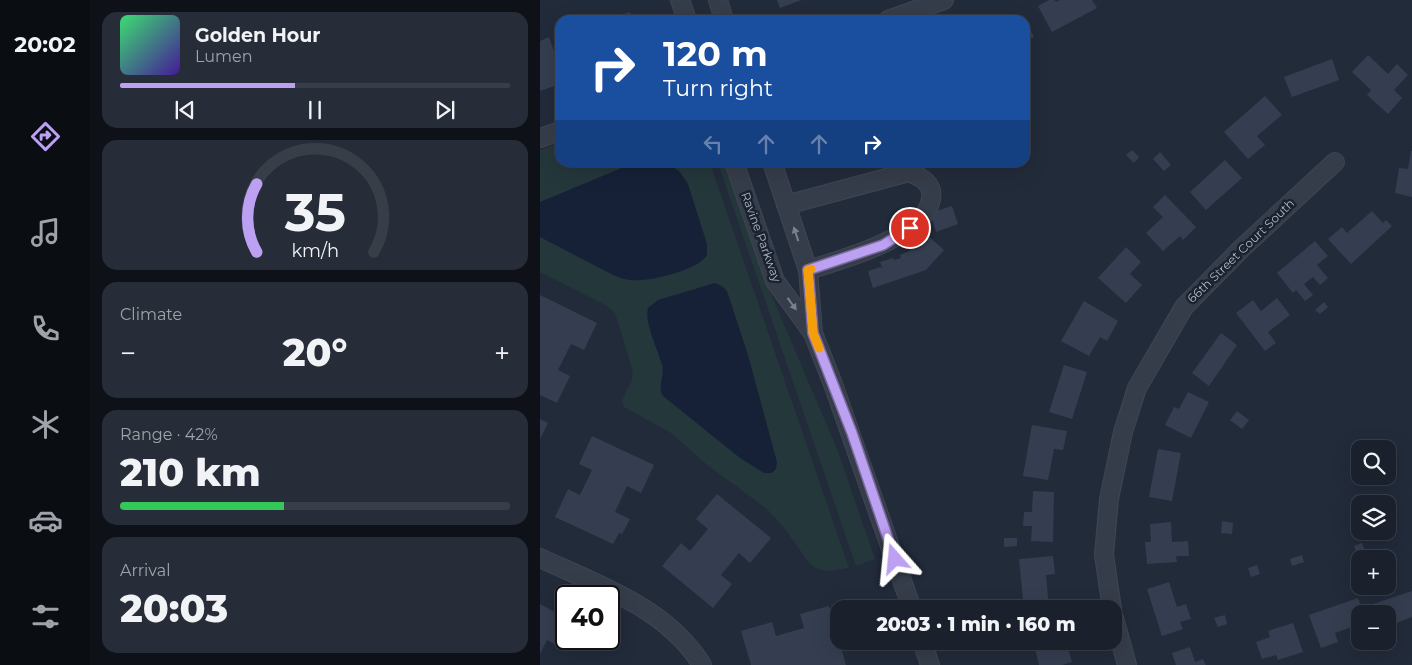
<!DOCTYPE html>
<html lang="en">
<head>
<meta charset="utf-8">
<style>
  body { margin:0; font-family:Montserrat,sans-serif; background:#272d38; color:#f1f3f6; height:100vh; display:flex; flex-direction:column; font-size:19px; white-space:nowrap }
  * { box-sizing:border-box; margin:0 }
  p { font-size:16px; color:#9fa3a9 }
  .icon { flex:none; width:28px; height:28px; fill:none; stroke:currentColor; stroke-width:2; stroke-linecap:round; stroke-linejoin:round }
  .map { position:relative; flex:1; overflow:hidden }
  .panel { display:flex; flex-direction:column; gap:12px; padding:12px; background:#0e1218; width:450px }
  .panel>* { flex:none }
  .banner { position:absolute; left:15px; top:15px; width:475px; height:152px; border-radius:15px; box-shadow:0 5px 20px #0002,0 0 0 1px #383e48; background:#1a4fa0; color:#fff; overflow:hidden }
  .fabs { position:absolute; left:811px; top:440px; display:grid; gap:10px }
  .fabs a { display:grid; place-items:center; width:45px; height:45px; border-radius:10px; background:#1a202c; box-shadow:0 5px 20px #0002,0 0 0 1px #383e48; font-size:25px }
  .speed { position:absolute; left:15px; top:585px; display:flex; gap:10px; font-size:25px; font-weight:700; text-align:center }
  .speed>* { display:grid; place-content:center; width:65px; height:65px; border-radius:50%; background:#1a202c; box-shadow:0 5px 20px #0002,0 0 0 1px #383e48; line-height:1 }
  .speed .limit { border:2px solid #111; border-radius:8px; background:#fff; color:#111 }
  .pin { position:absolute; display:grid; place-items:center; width:42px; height:42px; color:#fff; margin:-21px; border:2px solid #fff; border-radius:50%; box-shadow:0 1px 5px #0007 }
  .me { position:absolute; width:55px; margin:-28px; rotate:342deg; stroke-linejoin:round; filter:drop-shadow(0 0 4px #0008) }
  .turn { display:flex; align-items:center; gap:18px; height:105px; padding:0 25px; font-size:22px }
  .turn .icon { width:65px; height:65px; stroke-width:2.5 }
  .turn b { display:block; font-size:35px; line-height:42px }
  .lanes { display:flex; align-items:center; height:48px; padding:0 25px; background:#0003; justify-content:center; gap:25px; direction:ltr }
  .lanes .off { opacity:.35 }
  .big { font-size:38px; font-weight:800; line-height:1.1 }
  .panel .card { flex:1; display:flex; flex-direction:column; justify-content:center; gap:8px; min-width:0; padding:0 18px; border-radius:15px; background:#272d38 }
  .panel .dial { align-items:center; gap:0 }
  .dial svg { height:130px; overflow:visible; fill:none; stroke:#383e48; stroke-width:7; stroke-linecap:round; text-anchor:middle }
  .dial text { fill:#f1f3f6; stroke:none }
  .song { display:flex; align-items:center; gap:15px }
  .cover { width:60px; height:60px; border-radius:8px; background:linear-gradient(135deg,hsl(140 70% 55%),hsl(260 70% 35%)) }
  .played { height:5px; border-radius:2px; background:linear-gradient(90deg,#bca0f2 45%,#383e48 45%) }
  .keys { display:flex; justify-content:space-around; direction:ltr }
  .heat { display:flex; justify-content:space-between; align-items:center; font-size:28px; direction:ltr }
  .charge { height:8px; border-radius:4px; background:linear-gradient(90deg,#34c759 42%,#383e48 0) }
  .trip { position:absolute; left:290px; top:600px; width:292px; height:50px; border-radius:15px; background:#1a202c; box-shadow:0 5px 20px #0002,0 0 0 1px #383e48; font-weight:800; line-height:50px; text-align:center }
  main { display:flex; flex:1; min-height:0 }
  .menu { display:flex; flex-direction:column; width:90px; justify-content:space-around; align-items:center; background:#0a0d12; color:#9fa3a9 }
  .menu .icon { width:35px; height:35px }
  .menu .selected { color:#bca0f2 }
  .menu b { font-size:22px; color:#f1f3f6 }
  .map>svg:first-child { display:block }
  .green { fill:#24373b }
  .water { fill:#162137 }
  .building { fill:#353e50 }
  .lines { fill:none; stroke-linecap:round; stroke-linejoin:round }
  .minor-casing { stroke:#3f4653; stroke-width:20 }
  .minor { stroke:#363d4a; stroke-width:18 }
  .oneway { fill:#7a818e }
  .route-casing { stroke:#7a689d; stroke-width:12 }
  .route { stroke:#bca0f2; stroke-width:9 }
  .slow { stroke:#f59e0b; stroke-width:9 }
  .labels { text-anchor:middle; stroke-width:5; stroke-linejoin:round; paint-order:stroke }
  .street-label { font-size:12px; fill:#b1b8c6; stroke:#1b222f }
</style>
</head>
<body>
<main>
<nav class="menu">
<b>20:02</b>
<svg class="icon selected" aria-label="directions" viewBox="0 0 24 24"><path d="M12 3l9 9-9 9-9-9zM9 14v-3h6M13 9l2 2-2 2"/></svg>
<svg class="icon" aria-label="music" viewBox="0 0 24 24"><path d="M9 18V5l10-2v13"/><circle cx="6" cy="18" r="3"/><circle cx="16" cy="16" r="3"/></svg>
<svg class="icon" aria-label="phone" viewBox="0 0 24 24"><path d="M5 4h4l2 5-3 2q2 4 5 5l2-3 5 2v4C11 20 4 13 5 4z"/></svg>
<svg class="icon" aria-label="climate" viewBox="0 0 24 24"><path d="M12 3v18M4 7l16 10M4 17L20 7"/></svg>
<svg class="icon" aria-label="car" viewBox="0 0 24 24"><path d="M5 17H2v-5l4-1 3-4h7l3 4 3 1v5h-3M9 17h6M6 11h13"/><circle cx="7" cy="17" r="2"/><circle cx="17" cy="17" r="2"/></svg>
<svg class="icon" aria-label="filters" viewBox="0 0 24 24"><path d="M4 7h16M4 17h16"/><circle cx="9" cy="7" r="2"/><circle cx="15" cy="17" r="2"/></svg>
</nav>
<section class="panel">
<div class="card">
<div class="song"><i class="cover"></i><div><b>Golden Hour</b><p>Lumen</p></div></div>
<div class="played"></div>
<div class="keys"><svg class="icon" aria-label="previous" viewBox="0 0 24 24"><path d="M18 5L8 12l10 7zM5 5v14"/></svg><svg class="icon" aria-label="pause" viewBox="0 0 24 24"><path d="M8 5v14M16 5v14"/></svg><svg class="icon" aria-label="next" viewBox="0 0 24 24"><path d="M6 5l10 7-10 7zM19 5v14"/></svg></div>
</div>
<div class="card dial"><svg viewBox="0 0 100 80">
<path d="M14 69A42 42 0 1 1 86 69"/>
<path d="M14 69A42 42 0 0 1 14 27" stroke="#bca0f2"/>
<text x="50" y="56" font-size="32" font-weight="700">35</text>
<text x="50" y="72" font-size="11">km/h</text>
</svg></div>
<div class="card"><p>Climate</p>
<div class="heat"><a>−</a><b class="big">20°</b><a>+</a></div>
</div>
<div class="card"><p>Range · 42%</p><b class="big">210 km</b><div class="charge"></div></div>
<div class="card"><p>Arrival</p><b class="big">20:03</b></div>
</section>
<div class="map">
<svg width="872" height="665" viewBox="0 0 872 665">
  <rect width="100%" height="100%" fill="#222b3a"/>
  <g class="green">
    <polygon points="20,143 20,162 170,163 309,568 288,571 278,569 270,564 245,529 227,509 166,464 131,433 84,407 82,400 92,380 93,372 75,313 67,306 0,272 0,150"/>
    <polygon points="178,163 184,163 220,268 297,449 335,559 316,566"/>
  </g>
  <g class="water">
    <path d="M96 162 128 163 140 172 148 184 167 244V255C160 269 115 280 100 280 90 281 82 279 73 275L0 237V202Z"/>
    <path d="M175 283 182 286 187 291 208 355 237 462 236 469 232 473H224L200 458 123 396C117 386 125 376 122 365 118 349 104 323 108 308L118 300Z"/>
  </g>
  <g class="building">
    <polygon points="237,0 261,0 240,8"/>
    <polygon points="509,0 514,0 516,2 520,0 552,0 557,8 512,32 498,6"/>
    <polygon points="90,12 93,20 65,20"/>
    <polygon points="485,17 494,37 485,41 485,20 477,20"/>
    <polygon points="9,37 20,68 20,84 0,91 0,41"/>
    <polygon points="828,55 848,74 857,64 868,75 854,90 862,98 848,114 827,95 831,90 812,72"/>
    <polygon points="792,59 799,80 752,97 744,77"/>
    <polygon points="725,96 742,115 717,136 725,145 708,159 684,132"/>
    <polygon points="592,150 599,157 594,163 586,155"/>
    <polygon points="871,151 872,151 872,197 855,193 859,168 868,169"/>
    <polygon points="620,152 631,165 624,171 613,159"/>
    <polygon points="685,160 702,178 666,210 650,192"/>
    <polygon points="625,195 656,227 643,240 640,236 623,251 606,233 623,217 613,207"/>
    <polygon points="412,206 418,224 396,232 390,213"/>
    <polygon points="832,211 843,223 846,220 852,226 811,264 788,239 802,227 807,233"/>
    <polygon points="385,233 404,250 386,270 333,288 328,271 341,267 343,270 340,262 353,258 354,260 361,258 360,255 369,251"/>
    <polygon points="775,241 788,256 777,265 788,278 780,285 773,277 764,284 773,295 765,301 756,290 753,293 737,273"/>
    <polygon points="586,247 601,262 590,274 602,285 586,303 558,278"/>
    <polygon points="0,295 57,323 44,350 31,344 18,370 30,376 17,403 0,395"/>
    <polygon points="737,298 750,315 728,332 736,343 725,351 696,313 713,300 721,311"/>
    <polygon points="544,301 578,321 567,341 560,337 549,356 521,341"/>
    <polygon points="784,302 788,307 780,314 775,310"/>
    <polygon points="681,333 697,345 669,386 652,373"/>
    <polygon points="524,365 547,372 532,419 509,412"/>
    <polygon points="648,392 669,402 651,438 625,425 634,407 639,409"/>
    <polygon points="697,411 709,420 702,429 690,420"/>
    <polygon points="0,419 8,423 0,439"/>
    <polygon points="492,425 527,431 523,450 514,449 508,480 483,476"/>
    <polygon points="52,436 114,465 101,493 87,486 75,512 90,519 82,534 79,533 73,544 15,517 28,489 40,495 52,470 39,464"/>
    <polygon points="618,449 641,453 632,501 609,497"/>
    <polygon points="493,491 514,492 513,542 491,541 492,526 483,526 484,512 492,512"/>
    <polygon points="177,494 231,538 210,563 199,553 181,575 192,584 173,608 122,566 141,543 150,551 168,529 156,519"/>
    <polygon points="682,521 693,523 692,534 681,533"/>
    <polygon points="631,522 632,542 648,541 649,556 636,556 637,562 607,564 605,542 611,542 610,524"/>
    <polygon points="464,538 477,538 477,546 464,547"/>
    <polygon points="822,543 825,551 817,554 814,546"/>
    <polygon points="762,555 764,562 752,566 750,559"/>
    <polygon points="513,556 515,574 506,575 509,608 484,609 479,559"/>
    <polygon points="717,565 720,574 711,577 708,568"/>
    <polygon points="629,582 637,607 646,604 651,619 640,622 643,629 622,636 607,589"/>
    <polygon points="872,591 872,617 848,626 848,614 836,614 833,604"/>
    <polygon points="818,598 824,614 820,614 820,624 795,633 798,642 781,648 769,615"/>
    <polygon points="0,604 26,618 26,631 18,646 7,640 0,654"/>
    <polygon points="289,606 306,665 211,665 201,631 232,622 236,636 264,628 260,614"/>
    <polygon points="685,615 687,624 678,627 674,618"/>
    <polygon points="753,623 763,652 738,660 736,655 722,659 716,642 730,637 728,631"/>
    <polygon points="502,641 526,641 532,662 522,665 499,665 494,645"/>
    <polygon points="650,647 655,662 663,659 666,665 636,665 632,653"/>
  </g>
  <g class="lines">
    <defs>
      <g id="minor">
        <polyline points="140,0 147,20"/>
        <polyline points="178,0 184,20"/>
        <polyline points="348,20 404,0"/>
        <polyline points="0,138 20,131"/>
        <polyline points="194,162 235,281 273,333 293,384 372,609"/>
        <polyline points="232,162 268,270 273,333"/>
        <path d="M246 205 369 172C381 177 394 184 391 199 385 237 301 260 268 270"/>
        <path d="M0 558C58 585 127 608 162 665"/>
        <polyline points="572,609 564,555 569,499 583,432 597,388 644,307 702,248 795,162"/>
        <polyline points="574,618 587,665"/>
        <polyline points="382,641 390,665"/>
      </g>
    </defs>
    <use href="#minor" class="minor-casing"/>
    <use href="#minor" class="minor"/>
  </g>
  <defs><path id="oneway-solid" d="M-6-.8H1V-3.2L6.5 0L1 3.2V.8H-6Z" transform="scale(1.25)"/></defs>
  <g class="oneway">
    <use href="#oneway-solid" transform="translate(256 234) rotate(-108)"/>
    <use href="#oneway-solid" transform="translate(252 304) rotate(54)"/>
  </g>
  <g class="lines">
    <defs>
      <polyline id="route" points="355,559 312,433 273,333 268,270 343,245 370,228"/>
    </defs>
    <use href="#route" class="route-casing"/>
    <use href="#route" class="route"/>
    <polyline class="slow" points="271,269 268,270 273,333 279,348"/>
  </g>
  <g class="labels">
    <g class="street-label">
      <text transform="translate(221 237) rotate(70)" y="4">Ravine Parkway</text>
      <text transform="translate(701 251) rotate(-44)" y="4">66th Street Court South</text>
    </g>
  </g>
</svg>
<div class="fabs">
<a><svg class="icon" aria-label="search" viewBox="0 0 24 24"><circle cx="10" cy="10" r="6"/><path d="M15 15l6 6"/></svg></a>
<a><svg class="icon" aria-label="layers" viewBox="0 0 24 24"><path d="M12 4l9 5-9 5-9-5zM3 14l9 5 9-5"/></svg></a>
<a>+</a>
<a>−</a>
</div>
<div class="speed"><div class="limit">40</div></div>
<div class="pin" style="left:370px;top:228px;background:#d93025"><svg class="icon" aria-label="arrive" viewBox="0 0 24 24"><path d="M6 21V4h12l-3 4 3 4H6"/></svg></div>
<svg class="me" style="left:355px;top:559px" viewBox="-20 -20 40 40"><path d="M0-17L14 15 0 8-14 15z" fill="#bca0f2" stroke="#fff" stroke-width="4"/></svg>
<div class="trip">20:03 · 1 min · 160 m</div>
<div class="banner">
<div class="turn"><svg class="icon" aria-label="right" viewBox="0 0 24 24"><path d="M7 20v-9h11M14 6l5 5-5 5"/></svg><div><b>120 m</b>Turn right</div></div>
<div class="lanes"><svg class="icon off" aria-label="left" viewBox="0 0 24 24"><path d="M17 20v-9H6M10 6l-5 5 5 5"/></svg><svg class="icon off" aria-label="ahead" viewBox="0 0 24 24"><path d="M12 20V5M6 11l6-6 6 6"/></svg><svg class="icon off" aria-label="ahead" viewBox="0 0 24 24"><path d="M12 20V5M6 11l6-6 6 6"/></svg><svg class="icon" aria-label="right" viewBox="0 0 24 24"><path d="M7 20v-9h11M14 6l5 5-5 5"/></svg></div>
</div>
</div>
</main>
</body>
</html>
